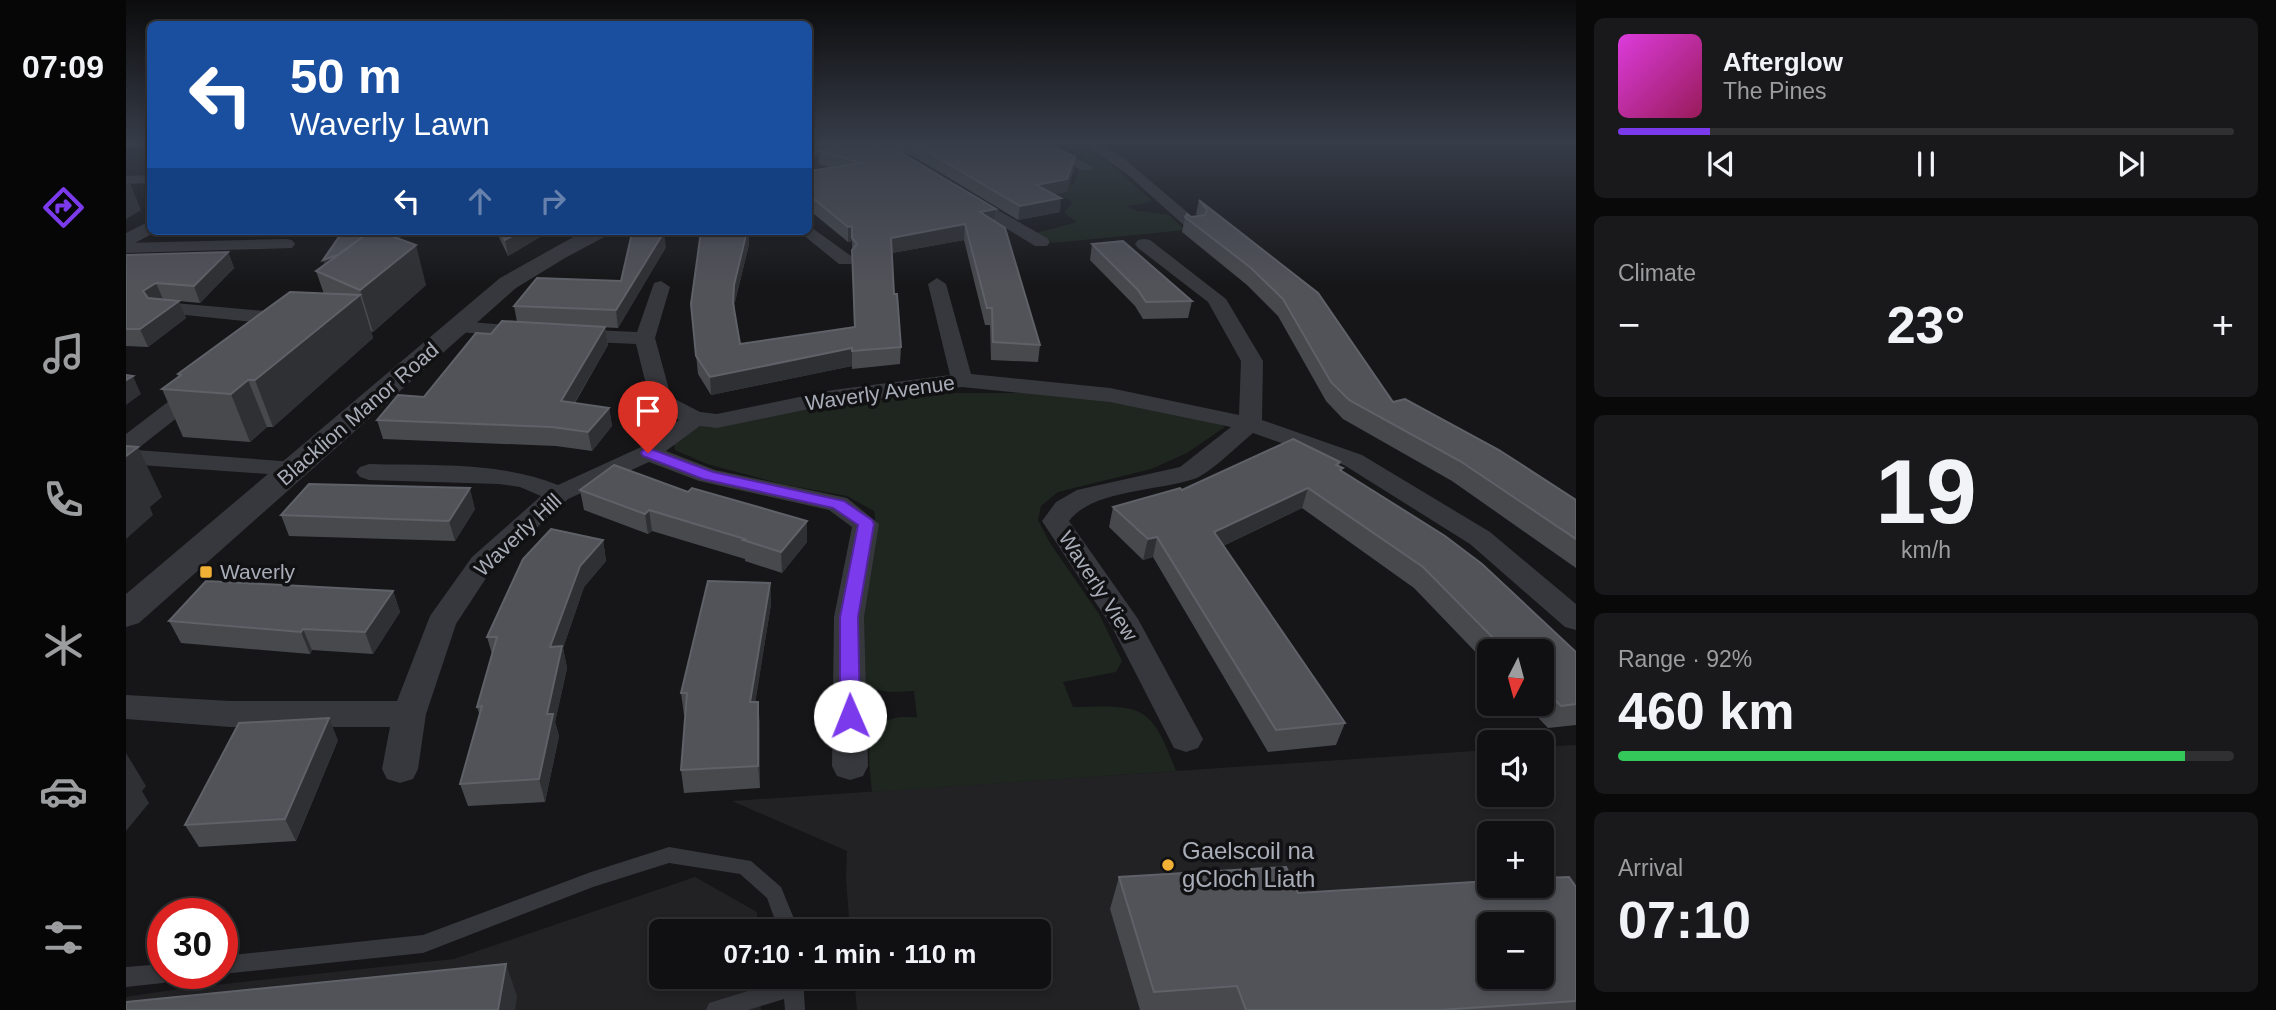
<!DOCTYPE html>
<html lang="en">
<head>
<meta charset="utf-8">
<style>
  body { margin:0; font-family:Helvetica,sans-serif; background:#19191b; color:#f1f3f6; height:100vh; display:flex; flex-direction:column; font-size:26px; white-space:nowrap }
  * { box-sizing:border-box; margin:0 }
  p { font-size:23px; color:#9c9d9f }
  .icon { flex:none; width:38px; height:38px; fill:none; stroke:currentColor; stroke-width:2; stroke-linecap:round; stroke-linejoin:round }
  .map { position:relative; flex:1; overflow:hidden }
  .drawer { display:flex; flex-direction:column; gap:18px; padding:18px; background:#09090a; width:700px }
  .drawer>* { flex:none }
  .top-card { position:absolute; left:21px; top:21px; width:665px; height:214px; border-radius:10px; box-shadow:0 4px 10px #0003,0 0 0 2px #303032; background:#1a4fa0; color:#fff; overflow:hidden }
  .needle { width:46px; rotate:186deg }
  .tools { position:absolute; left:1351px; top:639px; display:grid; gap:14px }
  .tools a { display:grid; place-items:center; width:77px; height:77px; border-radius:10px; background:#101012; box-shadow:0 4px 10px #0003,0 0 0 2px #303032; font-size:35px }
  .speed { position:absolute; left:21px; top:898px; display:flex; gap:14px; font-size:35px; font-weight:700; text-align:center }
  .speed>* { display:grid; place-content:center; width:91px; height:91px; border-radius:50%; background:#101012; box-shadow:0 4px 10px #0003,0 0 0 2px #303032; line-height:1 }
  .speed .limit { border:10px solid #d22; background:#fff; color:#111 }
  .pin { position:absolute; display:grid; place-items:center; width:60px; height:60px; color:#fff; margin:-72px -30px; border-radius:50% 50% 50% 0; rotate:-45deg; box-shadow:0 0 7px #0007 }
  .pin .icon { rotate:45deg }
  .me { position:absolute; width:77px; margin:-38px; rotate:359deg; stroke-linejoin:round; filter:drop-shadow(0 0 5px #0008) }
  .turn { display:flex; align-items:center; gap:24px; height:147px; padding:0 28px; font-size:32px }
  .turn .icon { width:91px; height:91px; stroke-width:2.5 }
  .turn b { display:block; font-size:49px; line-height:60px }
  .lanes { display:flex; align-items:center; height:66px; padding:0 28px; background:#0003; justify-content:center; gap:35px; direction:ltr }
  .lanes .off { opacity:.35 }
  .big { font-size:52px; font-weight:700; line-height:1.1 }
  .drawer .tile { flex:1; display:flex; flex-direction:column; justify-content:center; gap:10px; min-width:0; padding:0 24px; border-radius:10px; background:#19191b }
  .drawer .dial { align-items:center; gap:0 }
  .dial b { font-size:91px; line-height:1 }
  .song { display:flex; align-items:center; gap:21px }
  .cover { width:84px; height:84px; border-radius:10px; background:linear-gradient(135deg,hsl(300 70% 55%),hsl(330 70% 35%)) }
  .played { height:7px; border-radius:4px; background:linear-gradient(90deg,#7c3aed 15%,#303032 15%) }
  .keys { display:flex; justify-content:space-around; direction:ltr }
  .heat { display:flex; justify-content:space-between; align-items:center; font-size:38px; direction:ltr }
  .charge { height:10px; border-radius:5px; background:linear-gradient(90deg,#34c759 92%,#303032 0) }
  .trip { position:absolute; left:523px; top:919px; width:402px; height:70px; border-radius:10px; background:#101012; box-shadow:0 4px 10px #0003,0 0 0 2px #303032; font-weight:700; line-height:70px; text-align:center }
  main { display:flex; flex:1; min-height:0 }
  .tab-bar { display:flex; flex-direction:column; width:126px; justify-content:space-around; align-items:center; background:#060607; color:#9c9d9f }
  .tab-bar .icon { width:49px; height:49px }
  .tab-bar .current { color:#7c3aed }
  .tab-bar b { font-size:32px; color:#f1f3f6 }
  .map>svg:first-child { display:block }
  .built { fill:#222225; fill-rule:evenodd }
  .green { fill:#1e261f }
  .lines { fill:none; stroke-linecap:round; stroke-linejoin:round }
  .service { fill:#37383d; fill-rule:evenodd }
  .minor { fill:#37383d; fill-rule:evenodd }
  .tertiary { fill:#37383d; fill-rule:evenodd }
  .wall { fill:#47494d }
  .shaded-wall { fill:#2f3033 }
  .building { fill:#525359; stroke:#5f6168; stroke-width:2; fill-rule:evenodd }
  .route { fill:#7c3aed; stroke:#51269a; stroke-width:2 }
  .poi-dot { fill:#f2b134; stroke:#111113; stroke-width:2.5 }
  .labels { text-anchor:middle; stroke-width:7; stroke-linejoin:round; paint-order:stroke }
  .street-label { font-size:21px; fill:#a8adb8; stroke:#111113 }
  .poi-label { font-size:21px; fill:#a8adb8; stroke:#111113; text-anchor:start }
  .near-poi-label { font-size:24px; fill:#a8adb8; stroke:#111113; text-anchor:start }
</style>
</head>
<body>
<main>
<nav class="tab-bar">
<b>07:09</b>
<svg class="icon current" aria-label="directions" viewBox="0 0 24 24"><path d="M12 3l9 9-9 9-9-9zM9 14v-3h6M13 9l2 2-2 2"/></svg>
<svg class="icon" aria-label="music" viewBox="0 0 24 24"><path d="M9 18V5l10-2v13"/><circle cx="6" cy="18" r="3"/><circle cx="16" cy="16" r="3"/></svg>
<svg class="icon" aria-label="phone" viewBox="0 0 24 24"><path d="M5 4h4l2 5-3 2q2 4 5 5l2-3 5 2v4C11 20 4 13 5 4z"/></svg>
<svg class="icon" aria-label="climate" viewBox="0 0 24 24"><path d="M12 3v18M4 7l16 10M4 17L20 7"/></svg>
<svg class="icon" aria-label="car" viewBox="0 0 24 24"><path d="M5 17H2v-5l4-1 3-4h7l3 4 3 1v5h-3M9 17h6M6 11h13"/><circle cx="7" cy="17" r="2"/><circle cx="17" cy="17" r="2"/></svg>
<svg class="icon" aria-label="filters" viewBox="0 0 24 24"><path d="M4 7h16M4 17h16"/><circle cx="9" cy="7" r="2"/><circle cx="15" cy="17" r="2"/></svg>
</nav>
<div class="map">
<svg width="1450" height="1010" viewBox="0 0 1450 1010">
  <rect width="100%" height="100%" fill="#161618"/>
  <g class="built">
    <path d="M1450 745V1010H731L728 977 914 976V931H724L720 878 721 851 606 801 1363 750V794H1416V747ZM1363 833H1416V886H1363ZM1363 924H1416V976H1363Z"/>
    <polygon points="569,877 631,912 632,931 536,931 536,976 634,977 635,1010 0,1010 0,997 52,989 328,959"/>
  </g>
  <g class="green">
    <polygon points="929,143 951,143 975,156 1025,200 1021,203 1001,206 1007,210 1043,215 1059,230 927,243 910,233 951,222 938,213 947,202 922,189 948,184 953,171 951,168 962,166 952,161 961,159"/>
    <path d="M803 393H922L987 401 1087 420 1099 427 1061 453 1025 469 932 492 915 506 912 520 924 543 973 614 996 661 990 672 937 682 947 707C1017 705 1025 704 1050 771L746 792C744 766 734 725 769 718 776 716 784 718 791 717L788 691C768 692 748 695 735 678L739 589 751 530 748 511 721 496 656 484 581 464 549 450 548 443 574 426 594 425 747 397Z"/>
  </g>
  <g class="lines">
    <g class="service">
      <polygon points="543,847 625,861 655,887 673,931 653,931 641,898 614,874 543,863 467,887 297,953 96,974 92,973 96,973 96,956 297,935 465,872"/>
      <polygon points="37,964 37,973 47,973 44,980 37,983 0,987 0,967"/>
      <polygon points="657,976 677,976 679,1010 659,1010 658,999 622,1010 580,1010 583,1003 657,980"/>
    </g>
    <g class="minor">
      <polygon points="904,143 922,143 967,167 965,170 955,170"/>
      <polygon points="956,143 973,143 996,157 1074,223 1076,226 1074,229 1062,229 1000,173"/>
      <polygon points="24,175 24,183 0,184 0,176"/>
      <polygon points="840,192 921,238 924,242 921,246 909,246 835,200 832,197 835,194"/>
      <polygon points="682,225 725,256 728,260 725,264 713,264 676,234 674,231 682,231"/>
      <polygon points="520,231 611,231 603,236 528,236"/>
      <polygon points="160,239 166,240 169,244 166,248 0,253 0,243"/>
      <path d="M1018 239 1024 240 1100 299 1137 361 1136 420 1236 455 1364 532 1450 604V630L1439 627 1344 544 1218 465 1127 433C1112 445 1085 473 1068 479 1032 491 966 490 943 521L1012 619 1077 739 1072 748 1060 752 1048 748 987 629 916 521 930 502 951 490 1054 467 1105 427 984 402 836 387 707 404 591 428 574 426 540 451 589 470 721 498 753 524 738 617 742 766 737 776 724 780 711 776 706 766 708 617 726 527 703 510 573 481 523 462 442 499 366 569 330 624 300 714 292 769 287 779 274 783 261 779 256 769 264 727H104L0 719V695L104 701H271L304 616 346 557 415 496 394 487 373 484 243 480 234 477 230 472 234 467 243 464C306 466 372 461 432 485L513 448 553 420 527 406 524 401 510 344 446 341 439 339 436 335 439 331 446 329 511 332 528 283 535 281 544 287 529 338 545 397 574 412 591 414 707 390 824 375 802 284 811 278 820 284 845 374 984 388 1113 415 1115 361 1082 302 1012 248 1009 244 1012 240Z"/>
      <polygon points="37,302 162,313 169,315 172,319 164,327 157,329 148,324 30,312 27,308"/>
      <polygon points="332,321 404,327 411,329 414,333 411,337 404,339 325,331 322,327 325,323"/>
      <polygon points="72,383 80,385 83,390 80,395 10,450 169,462 178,464 181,469 178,474 169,476 0,464 0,434 64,385"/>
    </g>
    <g class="tertiary">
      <polygon points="695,143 720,143 718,147 682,159 682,148"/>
      <polygon points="24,221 24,231 31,231 0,248 0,233"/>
      <polygon points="458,231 486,231 482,235 439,258 390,288 13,623 0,627 0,594 374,278"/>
    </g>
  </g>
  <g class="wall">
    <rect x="0" y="143" width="24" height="5"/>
    <polygon points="715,143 870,209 869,221 914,345 912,362 865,360 864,325 859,325 838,240 766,253 768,294 775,347 774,364 726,369 726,366 585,395 572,374 565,304 575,231 622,231 623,244 609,302 608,312 614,344 728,328 726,241 722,242 682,209 682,171 706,168 693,164 693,151"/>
    <polygon points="751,143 921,143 948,169 940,192 928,194 934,212 892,220 787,156 751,144"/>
    <polygon points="1073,200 1267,402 1450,500 1450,568 1326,481 1217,419 1200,401 1152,316 1121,285 1056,232 1059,217 1072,216 1070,214"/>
    <polygon points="217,231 278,231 273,239 300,285 247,332 245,331 247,338 147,427 141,427 124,442 57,437 36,389 53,377 52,374 198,294 190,271 199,265"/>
    <polygon points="370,231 413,231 414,237 382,256"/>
    <polygon points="966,244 1066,301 1062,318 1017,319 1009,306 964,260"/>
    <polygon points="540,247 492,328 451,326 479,327 482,345 449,403 483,408 486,426 466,451 430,446 257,439 251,420 298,397 391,322 388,306 495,281"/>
    <polygon points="102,252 108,268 74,303 53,301 60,318 22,347 0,346 0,255"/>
    <polygon points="1214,462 1213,466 1216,471 1450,652 1450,725 1422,728 1399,704 1416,704 1416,651 1363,651 1363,666 1288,588 1176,508 1097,546 1219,723 1210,745 1142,752 1027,557 1017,560 983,527 987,507 1056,490"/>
    <polygon points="454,490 562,492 681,521 681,542 656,573 619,561 619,559 526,531 522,534 458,510"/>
    <polygon points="349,509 329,541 163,536 155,515"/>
    <polygon points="477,540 480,561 458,587 437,648 441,668 429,722 433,736 419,802 342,806 334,784 354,716 351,707 366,654 361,637"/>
    <polygon points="644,583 645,604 629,702 634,724 634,788 558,793 555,770 560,715 558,715 555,693"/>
    <polygon points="267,591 274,612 247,654 186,650 184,654 55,643 43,621"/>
    <polygon points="212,740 170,841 73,847 59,825"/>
    <polygon points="993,877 1172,893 1450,887 1450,1010 1014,1010 984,909"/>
  </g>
  <g class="shaded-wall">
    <polygon points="949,157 948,169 940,192 909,198 910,185"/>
    <polygon points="4,183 15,210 0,219 0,185"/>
    <polygon points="935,198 934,212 892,220 894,206"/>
    <polygon points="870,209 868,224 854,212"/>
    <polygon points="839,224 838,240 765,253 765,238"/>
    <polygon points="726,226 726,241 722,242 722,227"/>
    <polygon points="86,231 98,231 88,234"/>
    <polygon points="265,231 278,231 265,254 202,276 197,260"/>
    <polygon points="395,231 413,231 414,237 382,256 379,240"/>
    <polygon points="621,231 623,244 609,302 608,319 607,303 608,285"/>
    <polygon points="538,232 540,247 492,328 490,310"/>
    <polygon points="290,245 300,285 247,332 234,290"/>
    <polygon points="102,252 108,268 74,303 68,286"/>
    <polygon points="30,283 37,299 24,307 17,291"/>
    <polygon points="234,295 247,338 147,427 129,380"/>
    <polygon points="53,301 60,318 22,347 14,329"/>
    <polygon points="479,327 482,345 439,419 435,401"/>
    <polygon points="726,348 726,366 585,395 584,377"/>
    <polygon points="7,376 15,394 0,405 0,380"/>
    <polygon points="122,380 141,427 124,442 105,394"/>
    <polygon points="483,408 486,426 466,451 462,432"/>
    <polygon points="12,447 36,497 24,507 27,515 0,539 0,456"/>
    <polygon points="344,488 349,509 329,541 323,521"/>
    <polygon points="1182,488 1176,508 1082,553 1088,532"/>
    <polygon points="523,510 526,531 522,534 519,514"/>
    <polygon points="681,521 681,542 656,573 655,552"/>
    <polygon points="1031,537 1027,557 1017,560 1022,539"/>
    <polygon points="477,540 480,561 458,587 437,648 441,668 429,722 433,736 419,802 413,779 421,714 424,647 454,566"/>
    <polygon points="644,583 645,604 626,724 624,702"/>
    <polygon points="267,591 274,612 247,654 239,632"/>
    <polygon points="177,629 186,650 184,654 175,632"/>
    <polygon points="632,702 634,724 634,788 632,766"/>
    <polygon points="203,718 212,740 170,841 159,819"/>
    <polygon points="0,753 20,786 16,791 23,803 0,831"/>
    <polygon points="380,964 391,996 389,1010 372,1010"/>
  </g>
  <g class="building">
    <polygon points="715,143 747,143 775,153 870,209 854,212 879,228 914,345 867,342 866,308 861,308 839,224 765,238 768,294 771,294 775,347 726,351 726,348 584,377 570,356 565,304 575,231 621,231 608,285 607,303 614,344 729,327 726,250 731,244 726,238 726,226 722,227 682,194 682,171 737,163 693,151"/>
    <polygon points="787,143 921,143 949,157 941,179 910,185 935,198 894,206"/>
    <polygon points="1073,200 1192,293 1267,402 1279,399 1373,450 1450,500 1450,539 1334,461 1223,400 1205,382 1157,299 1125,268 1059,217 1061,214 1065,217 1079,215 1081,210"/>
    <polygon points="217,231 245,231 212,255 197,260"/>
    <polygon points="245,231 252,231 290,245 234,290 190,271"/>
    <polygon points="252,231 265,231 263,235"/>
    <polygon points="374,231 395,231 379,240"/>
    <polygon points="538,232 490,310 388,306 411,278 495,281 506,233"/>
    <polygon points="997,241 1066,301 1020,302 1012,290 966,244"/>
    <polygon points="102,252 68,286 30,283 17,291 22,298 53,301 14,329 0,329 0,255"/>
    <polygon points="164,292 234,295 129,380 122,380 105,394 36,389 55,375 52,374"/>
    <polygon points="376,321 479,327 435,401 483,408 462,432 426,427 251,420 272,395 298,397 350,333 365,334"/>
    <polygon points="0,375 7,376 0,380"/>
    <polygon points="1167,439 1214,462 1210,465 1217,468 1214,470 1319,536 1356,564 1450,652 1450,704 1435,706 1416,687 1416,651 1380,651 1297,567 1182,488 1088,532 1219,723 1150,730 1031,537 1022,539 987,507 1054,488 1056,490"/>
    <polygon points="0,446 12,447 0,456"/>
    <polygon points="488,465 562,492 566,488 681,521 655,552 617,540 619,539 523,510 519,514 454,490"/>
    <polygon points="183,484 344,488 323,521 155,515"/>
    <polygon points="425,529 477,540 454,566 424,647 436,646 421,714 427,714 413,779 334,784 356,706 351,707 371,637 361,637 397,559"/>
    <polygon points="80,581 267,591 239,632 177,629 175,632 43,621"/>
    <polygon points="582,581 644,583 624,702 632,702 632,766 555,770 561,693 555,693"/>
    <polygon points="203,718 159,819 59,825 113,723"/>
    <path d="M1160 867 1172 893 1363 881V886H1416V878L1443 877 1450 887V1001L1313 1010H1120L1111 986 1028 992 993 877ZM1363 924H1416V976H1363Z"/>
    <polygon points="380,964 372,1010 0,1010 0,1002"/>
  </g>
  <linearGradient id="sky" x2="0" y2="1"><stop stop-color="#0c0c0d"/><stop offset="0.5" stop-color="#363c48"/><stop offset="1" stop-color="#363c48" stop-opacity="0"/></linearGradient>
  <rect width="1450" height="285" fill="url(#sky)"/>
  <polygon class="route" points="522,448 587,472 718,501 746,520 748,524 732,617 734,716 731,722 724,724 717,722 714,716 714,617 732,525 707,508 577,479 517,456 515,453 517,450"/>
  <g class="poi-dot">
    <rect x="73" y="565" width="14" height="14" rx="3.5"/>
    <circle cx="1042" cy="865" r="7"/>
  </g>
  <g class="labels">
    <g class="street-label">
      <text transform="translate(754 393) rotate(-8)" y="7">Waverly Avenue</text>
      <text transform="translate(232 414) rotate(-41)" y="7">Blacklion Manor Road</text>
      <text transform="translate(392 535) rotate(-43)" y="7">Waverly Hill</text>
      <text transform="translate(972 586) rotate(57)" y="7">Waverly View</text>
    </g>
    <g class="poi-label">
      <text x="94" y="579">Waverly</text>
    </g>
    <g class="near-poi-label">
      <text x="1056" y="859">Gaelscoil na<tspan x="1056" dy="28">gCloch Liath</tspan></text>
    </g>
  </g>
</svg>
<div class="tools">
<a><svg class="needle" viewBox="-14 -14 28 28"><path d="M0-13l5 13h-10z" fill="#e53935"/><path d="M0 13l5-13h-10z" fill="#9c9d9f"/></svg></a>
<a><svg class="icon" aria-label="sound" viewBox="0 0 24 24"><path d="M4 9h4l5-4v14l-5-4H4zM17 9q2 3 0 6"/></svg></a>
<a>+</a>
<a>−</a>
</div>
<div class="speed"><div class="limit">30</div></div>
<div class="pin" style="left:522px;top:453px;background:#d93025"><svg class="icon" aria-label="arrive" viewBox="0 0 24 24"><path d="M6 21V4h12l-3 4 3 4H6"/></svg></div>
<svg class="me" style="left:724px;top:716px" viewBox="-20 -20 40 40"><circle r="19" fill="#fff"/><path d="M0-13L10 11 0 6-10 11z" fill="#7c3aed"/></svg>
<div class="trip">07:10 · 1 min · 110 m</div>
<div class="top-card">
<div class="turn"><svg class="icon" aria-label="left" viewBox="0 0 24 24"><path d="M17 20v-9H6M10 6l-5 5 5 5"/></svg><div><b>50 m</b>Waverly Lawn</div></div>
<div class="lanes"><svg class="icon" aria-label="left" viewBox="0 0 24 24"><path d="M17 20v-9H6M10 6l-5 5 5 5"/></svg><svg class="icon off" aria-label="ahead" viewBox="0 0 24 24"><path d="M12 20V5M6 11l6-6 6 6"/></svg><svg class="icon off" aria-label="right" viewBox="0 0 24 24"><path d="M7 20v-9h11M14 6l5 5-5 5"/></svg></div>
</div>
</div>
<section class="drawer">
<div class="tile">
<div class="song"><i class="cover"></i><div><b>Afterglow</b><p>The Pines</p></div></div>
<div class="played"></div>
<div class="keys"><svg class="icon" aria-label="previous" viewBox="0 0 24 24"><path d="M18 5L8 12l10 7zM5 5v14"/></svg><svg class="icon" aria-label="pause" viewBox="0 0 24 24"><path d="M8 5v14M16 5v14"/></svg><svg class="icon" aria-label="next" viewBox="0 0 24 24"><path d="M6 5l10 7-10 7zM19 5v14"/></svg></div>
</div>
<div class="tile"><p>Climate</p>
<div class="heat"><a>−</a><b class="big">23°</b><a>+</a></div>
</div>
<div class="tile dial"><b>19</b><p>km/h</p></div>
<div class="tile"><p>Range · 92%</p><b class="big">460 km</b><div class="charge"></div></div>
<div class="tile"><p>Arrival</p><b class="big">07:10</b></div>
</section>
</main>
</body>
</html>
